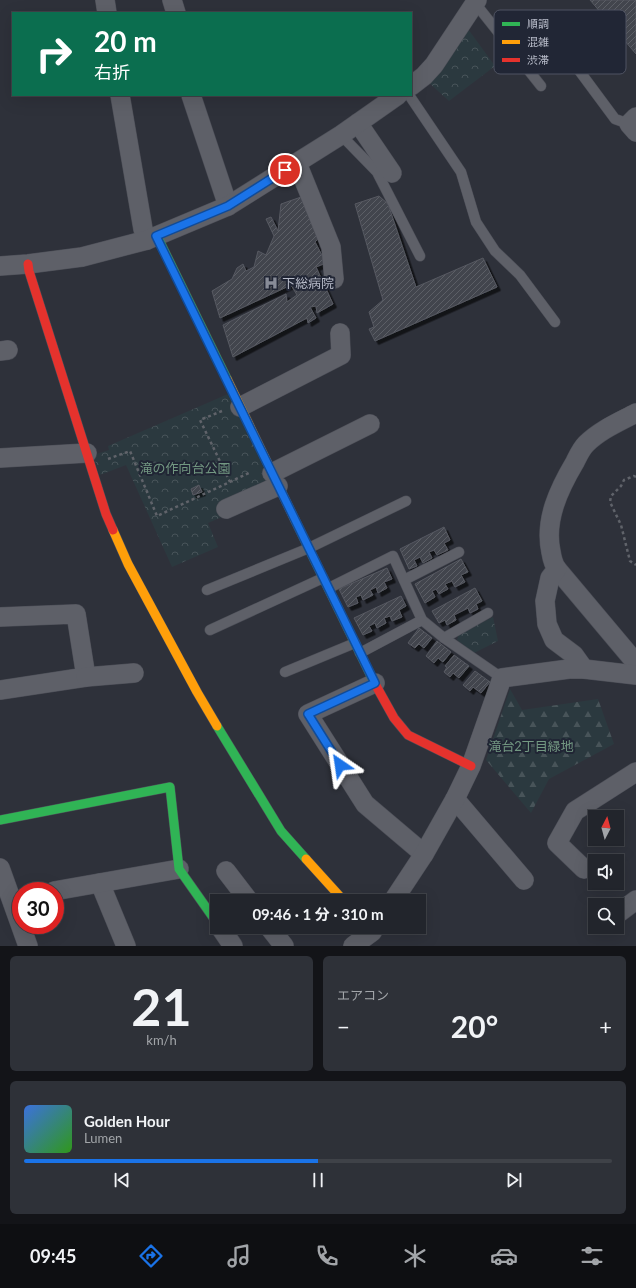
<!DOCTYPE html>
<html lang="ja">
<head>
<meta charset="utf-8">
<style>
  body { margin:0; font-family:Lato,"Noto Sans JP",sans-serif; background:#2e3138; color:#f1f3f6; height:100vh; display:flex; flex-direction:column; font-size:15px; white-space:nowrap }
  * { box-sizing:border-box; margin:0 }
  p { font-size:13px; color:#a2a5a9 }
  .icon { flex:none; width:22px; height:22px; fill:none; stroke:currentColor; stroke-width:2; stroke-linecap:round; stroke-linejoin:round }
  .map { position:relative; height:946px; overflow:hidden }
  .details { display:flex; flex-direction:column; gap:10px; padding:10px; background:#131418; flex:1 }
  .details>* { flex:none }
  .top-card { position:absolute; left:12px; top:12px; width:400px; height:84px; border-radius:0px; box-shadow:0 4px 16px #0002,0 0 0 1px #3f4248; background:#0b6e4f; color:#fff; overflow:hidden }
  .needle { width:26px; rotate:6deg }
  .buttons { position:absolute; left:588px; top:810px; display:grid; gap:8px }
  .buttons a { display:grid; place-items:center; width:36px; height:36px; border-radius:0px; background:#22252c; box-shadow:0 4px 16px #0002,0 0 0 1px #3f4248; font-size:20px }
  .speed { position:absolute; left:12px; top:882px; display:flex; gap:8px; font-size:20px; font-weight:700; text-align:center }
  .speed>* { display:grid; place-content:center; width:52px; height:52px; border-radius:50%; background:#22252c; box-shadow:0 4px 16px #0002,0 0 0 1px #3f4248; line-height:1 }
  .speed .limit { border:6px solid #d22; background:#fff; color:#111 }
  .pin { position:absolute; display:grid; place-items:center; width:34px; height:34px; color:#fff; margin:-17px; border:2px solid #fff; border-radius:50%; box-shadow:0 1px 4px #0007 }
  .me { position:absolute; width:44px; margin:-22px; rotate:328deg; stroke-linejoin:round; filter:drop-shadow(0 0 3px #0008) }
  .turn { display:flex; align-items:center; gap:14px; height:84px; padding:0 16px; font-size:18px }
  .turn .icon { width:52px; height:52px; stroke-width:2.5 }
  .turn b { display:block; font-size:28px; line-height:34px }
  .big { font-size:30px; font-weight:700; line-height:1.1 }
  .details .tile { flex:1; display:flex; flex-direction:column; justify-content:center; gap:6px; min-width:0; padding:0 14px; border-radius:6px; background:#2e3138 }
  .details .dial { align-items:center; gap:0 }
  .dial b { font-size:52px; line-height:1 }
  .song { display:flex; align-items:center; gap:12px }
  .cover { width:48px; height:48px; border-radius:6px; background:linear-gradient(135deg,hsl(220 70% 55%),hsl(110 70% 35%)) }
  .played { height:4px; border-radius:2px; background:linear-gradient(90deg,#1a73e8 50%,#3f4248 50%) }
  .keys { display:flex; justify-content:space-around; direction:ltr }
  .heat { display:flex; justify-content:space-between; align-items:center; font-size:22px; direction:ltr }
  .details .tiles { flex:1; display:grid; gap:10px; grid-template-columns:1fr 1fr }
  .tile:last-child { grid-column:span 2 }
  .trip { position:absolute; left:210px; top:894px; width:216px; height:40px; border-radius:0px; background:#22252c; box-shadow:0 4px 16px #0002,0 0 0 1px #3f4248; font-weight:700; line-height:40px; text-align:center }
  .tab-bar { display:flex; height:64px; justify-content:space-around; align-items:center; background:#0e0f12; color:#a2a5a9 }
  .tab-bar .icon { width:28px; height:28px }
  .tab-bar .current { color:#1a73e8 }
  .tab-bar b { font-size:18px; color:#f1f3f6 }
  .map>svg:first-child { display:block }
  .forest { fill:url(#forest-firs) }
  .park { fill:url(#park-crowns) }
  .building { fill:url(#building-hatch); stroke:#565961; filter:url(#shadow) }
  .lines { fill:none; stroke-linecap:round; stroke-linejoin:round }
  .lane-casing { stroke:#4c4e57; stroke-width:11 }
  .street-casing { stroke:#4c4e57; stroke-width:20 }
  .fast-casing { stroke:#4c4e57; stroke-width:10 }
  .slow-casing { stroke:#4c4e57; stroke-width:10 }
  .jam-casing { stroke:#4c4e57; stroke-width:10 }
  .path { stroke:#60636a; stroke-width:2.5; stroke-dasharray:3 3; stroke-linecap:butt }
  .lane { stroke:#5e6068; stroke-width:10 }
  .street { stroke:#5e6068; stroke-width:19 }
  .fast { stroke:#30b455; stroke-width:9 }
  .slow { stroke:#ff9f0a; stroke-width:9 }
  .jam { stroke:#e5322d; stroke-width:9 }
  .route-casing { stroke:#114b97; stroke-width:10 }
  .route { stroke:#1a73e8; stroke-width:7 }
  .labels { text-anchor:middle; stroke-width:4; stroke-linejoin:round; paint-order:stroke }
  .poi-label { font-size:13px; fill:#b9bdca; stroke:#212635; text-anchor:start }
  .park-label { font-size:13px; fill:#739882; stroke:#212635 }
  .key { fill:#212635; stroke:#4f5362; stroke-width:1 }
  .key-label { font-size:11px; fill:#b9bdca }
</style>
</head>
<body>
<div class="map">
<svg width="636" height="946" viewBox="0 0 636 946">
  <defs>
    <pattern id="forest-firs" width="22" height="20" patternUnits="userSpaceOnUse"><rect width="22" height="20" fill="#2b393f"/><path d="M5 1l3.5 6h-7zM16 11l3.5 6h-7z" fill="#485459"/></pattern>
    <pattern id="park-crowns" width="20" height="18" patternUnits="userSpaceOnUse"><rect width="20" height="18" fill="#2b393f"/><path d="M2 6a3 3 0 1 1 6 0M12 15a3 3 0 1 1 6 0" fill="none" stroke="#485459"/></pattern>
    <pattern id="building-hatch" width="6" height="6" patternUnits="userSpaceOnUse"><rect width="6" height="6" fill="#43454e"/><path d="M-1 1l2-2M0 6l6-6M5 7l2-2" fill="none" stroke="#5c5e66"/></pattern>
    <filter id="shadow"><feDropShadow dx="3.5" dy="3.5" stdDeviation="0" flood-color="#0009"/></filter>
  </defs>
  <rect width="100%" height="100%" fill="#2e313a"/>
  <polygon class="forest" points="510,689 522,710 598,699 614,744 549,779 531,813 486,760"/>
  <g class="park">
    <polygon points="468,29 495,66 449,101 427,81"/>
    <polygon points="228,394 270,478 224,516 208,523 218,547 172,567 126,465 100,475 93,455 109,450 108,446"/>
    <polygon points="493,617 498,641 474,653 457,640 459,634"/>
  </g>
  <g class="building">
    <polygon points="590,0 636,0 636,54"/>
    <polygon points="304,196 319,238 315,242 326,263 316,267 333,304 317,313 316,306 310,307 316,318 308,323 307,318 233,357 223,325 286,294 287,302 297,295 291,285 220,318 212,291 232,279 237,268 243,264 246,271 254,267 258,251 266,255 274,236 266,219 271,217 278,231 281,204"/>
    <polygon points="379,196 388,204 416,287 483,258 497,287 375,341 369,329 374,327 369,312 383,300 355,204"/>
    <polygon points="199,485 202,492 193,495 191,489"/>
    <polygon points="444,527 450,540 444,543 448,550 437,555 434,550 429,552 432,558 423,563 420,557 414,560 417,566 409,569 400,549"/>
    <polygon points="461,559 468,572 461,575 465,582 455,587 452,581 445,584 448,589 439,594 436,589 432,591 435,597 425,603 415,584"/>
    <polygon points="387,568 392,579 384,582 387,588 378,593 376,587 370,590 373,595 363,600 361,595 356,597 358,603 348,607 339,589"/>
    <polygon points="475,588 482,601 476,604 478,609 470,613 468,608 454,615 456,620 447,625 445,620 439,623 432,611"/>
    <polygon points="401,596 406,606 399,610 402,617 392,621 390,616 384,618 386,623 377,628 375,623 369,626 372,631 363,635 354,618"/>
    <polygon points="419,628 432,638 424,648 419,644 415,648 408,643"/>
    <polygon points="437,641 451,652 443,662 438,658 434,663 426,656"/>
    <polygon points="454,655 469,666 459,678 453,673 450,677 444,672 447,667 445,666"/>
    <polygon points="475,671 490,682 481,693 473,687 470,691 463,685"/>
  </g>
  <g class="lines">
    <defs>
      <g id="lane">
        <polyline points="475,3 541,86"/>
        <polyline points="555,38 615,119 629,124"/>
        <polyline points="409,95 461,172 476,222 495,251 520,275 555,322"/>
        <polyline points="341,135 377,172 420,256"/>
        <polyline points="404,580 459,552"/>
        <polyline points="329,588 393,556 422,620 444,638 502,678"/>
        <polyline points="207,590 309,548 406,501"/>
        <polyline points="210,630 323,578"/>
        <polyline points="444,638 488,613"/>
        <polyline points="360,653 422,620"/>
        <polyline points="285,672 355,643"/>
      </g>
      <g id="street">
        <polyline points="105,0 107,13"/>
        <polyline points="172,0 176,13"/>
        <polyline points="411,86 424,76 434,65 477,0"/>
        <polyline points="120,95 143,229 147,240"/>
        <polyline points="191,95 228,206"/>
        <polyline points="636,117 629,124 636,132"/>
        <polyline points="358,123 392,173"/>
        <polyline points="297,163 331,247 334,279"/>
        <polyline points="0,266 28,264 82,257 147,240 228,206 341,135 398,95"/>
        <polyline points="0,351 8,350"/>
        <polyline points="240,407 341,355 340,333"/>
        <polyline points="0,458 87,453"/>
        <polyline points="272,473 370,424"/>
        <polyline points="226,509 278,486"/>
        <polyline points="557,569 636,663"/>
        <polyline points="0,617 76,614 86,677 0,690"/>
        <path d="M584 669 574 655 554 640 547 624 545 601 550 578 557 569C553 564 552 558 551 552 544 520 559 489 575 462 578 456 581 449 586 444 600 430 619 422 636 413"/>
        <polyline points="86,677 134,673"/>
        <polyline points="375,683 308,714 365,804 424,854"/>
        <polyline points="455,799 524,880"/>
        <polyline points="0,868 28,946"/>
        <polyline points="584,869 557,843 575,811 636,772"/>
        <polyline points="226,871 249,901"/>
        <polyline points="100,883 126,946"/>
        <polyline points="54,891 179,869"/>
        <polyline points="393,901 424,854 455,799 471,766 502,678 569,669 584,669 636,675"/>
        <polyline points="620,912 636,900"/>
        <polyline points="220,927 233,946"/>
        <polyline points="269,927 284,946"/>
        <polyline points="353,946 372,932 375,927"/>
      </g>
      <g id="fast">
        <polyline points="157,236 227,379"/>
        <polyline points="295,520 374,682"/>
        <polyline points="217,726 281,831 306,859"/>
        <polyline points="0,820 170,787 179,869 217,923"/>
      </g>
      <g id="slow">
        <polyline points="227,379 295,520"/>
        <polyline points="113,530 128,564 197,692 217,726"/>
        <polyline points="306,859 344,901"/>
      </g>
      <g id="jam">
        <polyline points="28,264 29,271 106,514 113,530"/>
        <polyline points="374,682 394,718 408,735 471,766"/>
      </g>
    </defs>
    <use href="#lane" class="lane-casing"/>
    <use href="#street" class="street-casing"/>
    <use href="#fast" class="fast-casing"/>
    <use href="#slow" class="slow-casing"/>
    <use href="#jam" class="jam-casing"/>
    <g class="path">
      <polyline points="222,411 200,420 230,482"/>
      <polyline points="108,459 130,451 157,516 251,472"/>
      <polyline points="636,477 634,476 624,480 621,486 611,496 610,502 621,525 630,561 636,565"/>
    </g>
    <use href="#lane" class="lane"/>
    <use href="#street" class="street"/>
    <use href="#fast" class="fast"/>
    <use href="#slow" class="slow"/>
    <use href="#jam" class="jam"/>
  </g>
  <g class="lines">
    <defs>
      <polyline id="route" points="285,170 228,206 156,236 375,683 308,714 340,765"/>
    </defs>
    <use href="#route" class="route-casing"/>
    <use href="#route" class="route"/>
  </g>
  <defs>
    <symbol id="hospital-bare" viewBox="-9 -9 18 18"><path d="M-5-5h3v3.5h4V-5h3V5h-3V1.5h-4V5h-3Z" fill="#888c98" stroke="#212635" stroke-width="2.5" paint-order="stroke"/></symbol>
  </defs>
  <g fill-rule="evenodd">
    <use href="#hospital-bare" x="261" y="273" width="20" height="20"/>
  </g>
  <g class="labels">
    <g class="poi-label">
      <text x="282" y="288">下総病院</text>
    </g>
    <g class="park-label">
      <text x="185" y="473">滝の作向台公園</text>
      <text x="531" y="751">滝台2丁目緑地</text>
    </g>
  </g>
  <rect x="494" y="10" width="132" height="64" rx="6" class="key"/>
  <rect x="502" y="22" width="18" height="4" fill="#30b455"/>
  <rect x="502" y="40" width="18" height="4" fill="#ff9f0a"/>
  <rect x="502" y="58" width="18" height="4" fill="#e5322d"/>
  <g class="key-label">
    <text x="527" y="28">順調</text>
    <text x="527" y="46">混雑</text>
    <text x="527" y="64">渋滞</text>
  </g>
</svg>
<div class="buttons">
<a><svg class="needle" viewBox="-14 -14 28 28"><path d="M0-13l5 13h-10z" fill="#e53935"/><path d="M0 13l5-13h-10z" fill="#a2a5a9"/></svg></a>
<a><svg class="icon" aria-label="sound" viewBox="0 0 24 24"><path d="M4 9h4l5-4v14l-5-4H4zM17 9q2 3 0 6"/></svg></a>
<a><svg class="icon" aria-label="search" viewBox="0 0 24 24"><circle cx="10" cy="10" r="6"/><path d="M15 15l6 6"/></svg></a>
</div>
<div class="speed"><div class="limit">30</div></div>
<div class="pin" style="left:285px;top:170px;background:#d93025"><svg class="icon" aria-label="arrive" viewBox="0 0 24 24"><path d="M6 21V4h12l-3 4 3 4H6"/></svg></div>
<svg class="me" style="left:340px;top:765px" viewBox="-20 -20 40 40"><path d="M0-17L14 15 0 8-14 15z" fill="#1a73e8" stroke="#fff" stroke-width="4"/></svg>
<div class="trip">09:46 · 1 分 · 310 m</div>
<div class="top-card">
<div class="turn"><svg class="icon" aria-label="right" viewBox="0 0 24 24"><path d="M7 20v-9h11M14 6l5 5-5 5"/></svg><div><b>20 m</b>右折</div></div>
</div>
</div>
<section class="details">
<div class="tiles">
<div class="tile dial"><b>21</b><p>km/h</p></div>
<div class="tile"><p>エアコン</p>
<div class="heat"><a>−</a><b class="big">20°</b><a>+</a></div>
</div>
<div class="tile">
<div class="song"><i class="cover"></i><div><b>Golden Hour</b><p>Lumen</p></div></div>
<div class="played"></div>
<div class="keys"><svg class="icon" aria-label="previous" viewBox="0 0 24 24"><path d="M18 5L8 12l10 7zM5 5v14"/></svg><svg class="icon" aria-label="pause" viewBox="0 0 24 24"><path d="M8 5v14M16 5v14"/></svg><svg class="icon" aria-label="next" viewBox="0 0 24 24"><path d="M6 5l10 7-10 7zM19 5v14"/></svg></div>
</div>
</div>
</section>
<nav class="tab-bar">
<b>09:45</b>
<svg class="icon current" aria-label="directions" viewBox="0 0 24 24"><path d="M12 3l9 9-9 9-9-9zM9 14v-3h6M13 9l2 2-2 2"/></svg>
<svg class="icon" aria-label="music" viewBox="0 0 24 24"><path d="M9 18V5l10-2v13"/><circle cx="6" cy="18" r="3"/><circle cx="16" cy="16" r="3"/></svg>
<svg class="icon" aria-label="phone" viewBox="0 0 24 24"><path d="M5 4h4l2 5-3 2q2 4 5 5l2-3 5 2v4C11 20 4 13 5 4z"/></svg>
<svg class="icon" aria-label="climate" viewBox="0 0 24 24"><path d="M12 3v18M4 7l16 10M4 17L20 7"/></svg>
<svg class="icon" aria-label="car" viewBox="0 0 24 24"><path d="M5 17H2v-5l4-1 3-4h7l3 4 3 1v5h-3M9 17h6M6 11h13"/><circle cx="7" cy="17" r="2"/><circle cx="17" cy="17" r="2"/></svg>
<svg class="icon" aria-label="filters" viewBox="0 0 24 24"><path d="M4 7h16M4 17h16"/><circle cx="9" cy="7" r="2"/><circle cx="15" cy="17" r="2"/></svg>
</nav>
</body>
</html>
